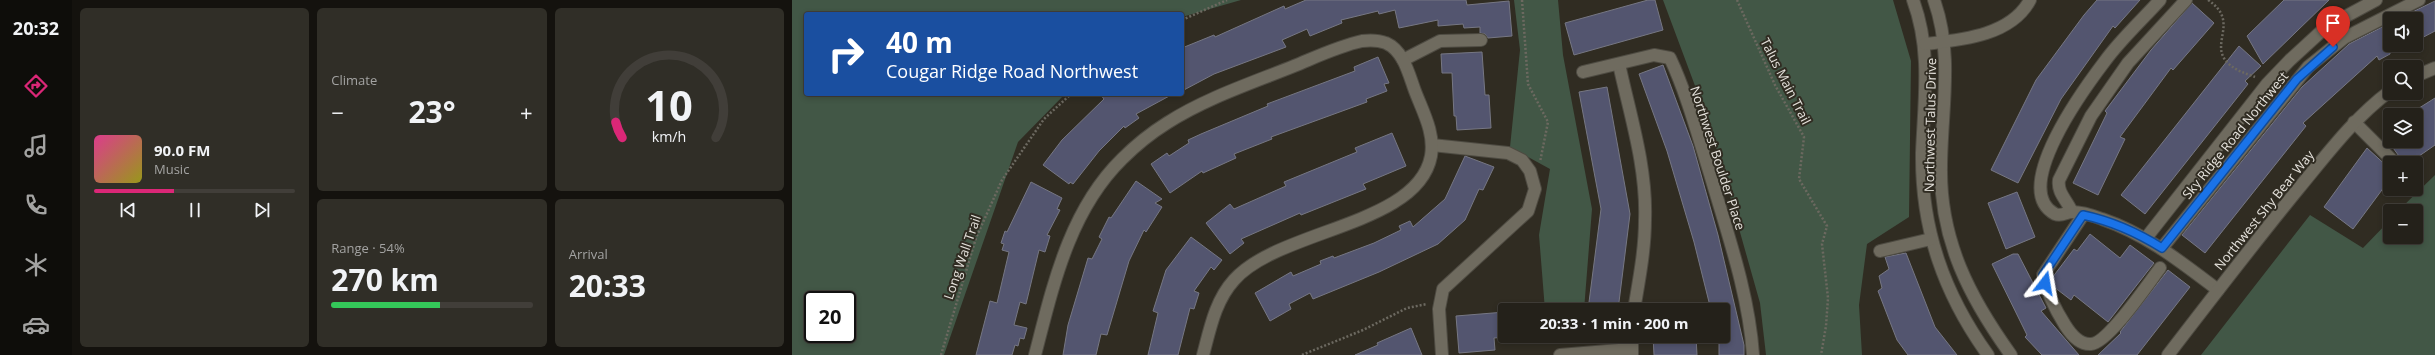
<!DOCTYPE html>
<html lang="en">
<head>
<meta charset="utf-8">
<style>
  body { margin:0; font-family:"Open Sans",sans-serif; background:#302e27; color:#f1f3f6; height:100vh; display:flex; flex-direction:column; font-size:15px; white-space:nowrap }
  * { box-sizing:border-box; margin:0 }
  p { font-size:13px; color:#a3a3a2 }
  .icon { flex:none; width:22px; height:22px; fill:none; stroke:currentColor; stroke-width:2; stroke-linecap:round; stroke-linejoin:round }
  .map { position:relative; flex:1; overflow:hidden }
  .sheet { display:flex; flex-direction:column; gap:8px; padding:8px; background:#14120e; width:720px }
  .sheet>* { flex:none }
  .guide { position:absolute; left:12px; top:12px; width:380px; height:84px; border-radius:4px; box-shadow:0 2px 6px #0003,0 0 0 1px #413e39; background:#1a4fa0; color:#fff; overflow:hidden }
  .buttons { position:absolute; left:1591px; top:12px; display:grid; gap:8px }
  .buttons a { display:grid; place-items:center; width:40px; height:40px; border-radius:4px; background:#24211a; box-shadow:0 2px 6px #0003,0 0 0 1px #413e39; font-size:20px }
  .speed { position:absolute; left:12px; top:291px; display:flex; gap:8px; font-size:20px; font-weight:700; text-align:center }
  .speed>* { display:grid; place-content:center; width:52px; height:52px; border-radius:50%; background:#24211a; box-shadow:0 2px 6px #0003,0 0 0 1px #413e39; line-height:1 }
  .speed .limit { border:2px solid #111; border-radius:6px; background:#fff; color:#111 }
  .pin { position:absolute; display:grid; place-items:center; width:34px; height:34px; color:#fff; margin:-41px -17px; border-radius:50% 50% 50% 0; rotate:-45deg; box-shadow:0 0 4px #0007 }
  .pin .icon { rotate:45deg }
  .me { position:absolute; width:44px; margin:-22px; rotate:14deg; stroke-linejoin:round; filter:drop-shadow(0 0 3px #0008) }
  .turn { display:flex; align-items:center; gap:14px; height:84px; padding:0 16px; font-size:18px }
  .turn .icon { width:52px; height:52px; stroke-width:2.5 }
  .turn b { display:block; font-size:28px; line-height:34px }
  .big { font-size:30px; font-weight:700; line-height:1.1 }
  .sheet .tile { flex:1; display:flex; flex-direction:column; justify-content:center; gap:6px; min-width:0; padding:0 14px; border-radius:6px; background:#302e27 }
  .sheet .dial { align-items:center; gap:0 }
  .dial svg { height:104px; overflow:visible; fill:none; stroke:#413e39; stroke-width:7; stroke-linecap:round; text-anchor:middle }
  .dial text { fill:#f1f3f6; stroke:none }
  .song { display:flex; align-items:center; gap:12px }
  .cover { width:48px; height:48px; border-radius:6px; background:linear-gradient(135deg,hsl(330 70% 55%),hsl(60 70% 35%)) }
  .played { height:4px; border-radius:2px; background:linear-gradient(90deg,#db2777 40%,#413e39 40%) }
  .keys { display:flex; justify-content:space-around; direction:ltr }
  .heat { display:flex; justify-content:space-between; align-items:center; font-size:22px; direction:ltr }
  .charge { height:6px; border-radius:3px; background:linear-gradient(90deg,#34c759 54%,#413e39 0) }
  .sheet .tiles { flex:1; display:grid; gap:8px; grid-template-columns:repeat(3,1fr) }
  .tile:first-child { grid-row:span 2 }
  .trip { position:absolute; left:706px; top:303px; width:232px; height:40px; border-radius:4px; background:#24211a; box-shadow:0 2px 6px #0003,0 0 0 1px #413e39; font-weight:700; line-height:40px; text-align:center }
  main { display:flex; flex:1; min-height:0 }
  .tabs { display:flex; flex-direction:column; width:72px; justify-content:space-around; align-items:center; background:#0e0d0a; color:#a3a3a2 }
  .tabs .icon { width:28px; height:28px }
  .tabs .selected { color:#db2777 }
  .tabs b { font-size:18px; color:#f1f3f6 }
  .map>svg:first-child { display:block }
  .green { fill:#425746; fill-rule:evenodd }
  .building { fill:#53556f; stroke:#767783 }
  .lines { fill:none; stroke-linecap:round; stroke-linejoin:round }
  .minor-casing { stroke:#4e4b42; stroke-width:14 }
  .path { stroke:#6c6960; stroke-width:2.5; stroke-dasharray:2 2; stroke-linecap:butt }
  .minor { stroke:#6f6b5f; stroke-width:12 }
  .route-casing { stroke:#114b97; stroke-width:10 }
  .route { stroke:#1a73e8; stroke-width:7 }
  .labels { text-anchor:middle; stroke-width:4; stroke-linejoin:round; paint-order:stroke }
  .street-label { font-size:13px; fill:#e6e3dd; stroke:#302c22 }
</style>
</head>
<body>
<main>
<nav class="tabs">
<b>20:32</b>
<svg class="icon selected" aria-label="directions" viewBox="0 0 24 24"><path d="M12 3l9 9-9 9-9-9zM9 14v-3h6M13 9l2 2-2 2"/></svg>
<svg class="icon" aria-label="music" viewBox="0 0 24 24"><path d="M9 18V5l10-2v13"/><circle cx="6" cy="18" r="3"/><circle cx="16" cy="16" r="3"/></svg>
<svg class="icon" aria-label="phone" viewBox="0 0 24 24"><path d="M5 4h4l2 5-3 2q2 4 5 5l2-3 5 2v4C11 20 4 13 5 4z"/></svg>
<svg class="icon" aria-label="climate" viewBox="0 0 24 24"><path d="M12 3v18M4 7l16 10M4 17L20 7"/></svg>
<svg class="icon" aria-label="car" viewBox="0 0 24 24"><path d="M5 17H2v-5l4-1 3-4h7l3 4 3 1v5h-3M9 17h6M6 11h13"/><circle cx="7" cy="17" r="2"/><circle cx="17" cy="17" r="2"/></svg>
</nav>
<section class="sheet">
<div class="tiles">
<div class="tile">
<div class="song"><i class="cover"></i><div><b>90.0 FM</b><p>Music</p></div></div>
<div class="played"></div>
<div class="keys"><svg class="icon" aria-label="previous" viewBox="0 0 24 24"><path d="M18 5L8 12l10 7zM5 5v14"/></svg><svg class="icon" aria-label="pause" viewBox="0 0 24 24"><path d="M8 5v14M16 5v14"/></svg><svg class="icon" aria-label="next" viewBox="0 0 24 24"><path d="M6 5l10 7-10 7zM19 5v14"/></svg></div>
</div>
<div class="tile"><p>Climate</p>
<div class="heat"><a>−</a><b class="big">23°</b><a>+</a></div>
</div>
<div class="tile dial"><svg viewBox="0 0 100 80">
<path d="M14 69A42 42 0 1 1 86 69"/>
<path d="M14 69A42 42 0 0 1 9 57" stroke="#db2777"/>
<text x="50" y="56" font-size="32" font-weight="700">10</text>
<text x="50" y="72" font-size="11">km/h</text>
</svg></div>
<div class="tile"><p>Range · 54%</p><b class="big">270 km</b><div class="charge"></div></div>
<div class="tile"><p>Arrival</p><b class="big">20:33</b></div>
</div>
</section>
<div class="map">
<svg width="1643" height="355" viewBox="0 0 1643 355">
  <rect width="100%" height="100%" fill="#302c22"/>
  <g class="green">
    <path d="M0 0H449L390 17V14H14V94H273L226 142 152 355H0ZM21 300H55V334H21Z"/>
    <polygon points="722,0 766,0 771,55 800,209 792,310 753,310 747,235 758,169 718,147 728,50"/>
    <polygon points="871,0 1101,0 1119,61 1117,217 1075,244 1067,305 1070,355 974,355 968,303 918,126"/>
    <polygon points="1643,175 1643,355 1409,355 1518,215 1571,248 1598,220 1598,237 1624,237 1624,211 1606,211"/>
    <polygon points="754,336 790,336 755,341"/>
  </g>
  <g class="building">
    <polygon points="514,0 674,0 675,5 717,1 720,36 696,38 693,34 688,33 688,27 672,28 671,24 646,26 646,20 607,28 603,10 587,14 586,11 549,20 550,23 518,36 515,29 490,40 494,47 422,74 390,91 390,48 422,35 423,37 492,6 493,9"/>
    <polygon points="856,0 863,0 871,30 782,55 773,23"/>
    <polygon points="1305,0 1348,0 1323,28 1321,26 1269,99 1226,183 1199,170 1244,80 1292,15"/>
    <polygon points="1492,0 1537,0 1471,64 1455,36"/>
    <polygon points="1643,1 1643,31 1624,41 1624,19 1606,19"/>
    <polygon points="1400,3 1422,23 1381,70 1379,68 1328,137 1333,139 1306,195 1281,183 1315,113 1313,111 1359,50"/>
    <polygon points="1598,23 1598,54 1587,60 1585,56 1511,123 1514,126 1413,253 1390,235 1510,87 1557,44"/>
    <polygon points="1447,46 1469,66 1453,81 1456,84 1353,214 1329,195"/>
    <polygon points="690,52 693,95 697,95 699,128 665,130 664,116 662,116 660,73 650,73 649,54"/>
    <polygon points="586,57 597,83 592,84 595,91 574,99 575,102 479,137 480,139 442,154 444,158 411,173 410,171 378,193 359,164 375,153 377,156 397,143 396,140 409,134 476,106 475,104 563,71 562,67"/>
    <polygon points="871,65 901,146 926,235 952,345 952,355 927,355 927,336 931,336 931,310 919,310 902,242 875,151 847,74"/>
    <polygon points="815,87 838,214 826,310 796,310 809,209 787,92"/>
    <polygon points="308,94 381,94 344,114 347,118 333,128 332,126 307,151 281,184 278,182 277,184 251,165 270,140 312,99"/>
    <polygon points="1643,98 1643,145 1617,163 1612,163 1596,141 1624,141 1624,110"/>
    <polygon points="600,133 614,166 571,184 574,189 509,215 508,213 449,239 452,243 438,254 414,223 438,204 442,209 494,186 492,182 565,152 563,148"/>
    <polygon points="1575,148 1598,169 1598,179 1561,229 1532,207"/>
    <polygon points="673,156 702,167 691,190 687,189 673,220 646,244 587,272 521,299 518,293 497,304 499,309 478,321 463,293 499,272 501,276 529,264 528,261 541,256 542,258 582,243 609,230 607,226 618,221 621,227 653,199"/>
    <polygon points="344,181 370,199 363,203 370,207 354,232 352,230 337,261 315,335 309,334 304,355 271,355 276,325 296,258 300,259 310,239 307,237 317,217 319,218"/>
    <polygon points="239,182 270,198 265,209 268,210 255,235 258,236 253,252 247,250 234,304 228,302 222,325 235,328 232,339 228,338 226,346 223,345 220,355 184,355 198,301 205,303 217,252 210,250 212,244 209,243 213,231 215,232"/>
    <polygon points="1225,192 1243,237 1214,249 1196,203"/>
    <polygon points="1298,234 1328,258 1338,245 1362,263 1316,322 1282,295 1279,300 1262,287 1260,278 1282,249 1285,251"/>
    <polygon points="399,237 430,260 422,270 419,267 402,291 407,293 402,309 398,308 386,355 356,355 366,313 361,311 374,270"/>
    <polygon points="1114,253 1143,327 1165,355 1116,355 1105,340 1086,291 1090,288 1087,276 1097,269 1093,257"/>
    <polygon points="1221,254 1226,254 1254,308 1249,311 1287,355 1250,355 1233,337 1235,335 1200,264"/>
    <polygon points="1376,270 1398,287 1345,355 1306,355 1329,333 1328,332"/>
    <polygon points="713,312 713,337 702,338 703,350 667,353 664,316"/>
    <polygon points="619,328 630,355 563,355 586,345 585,343"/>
    <polygon points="861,336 904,336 905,355 862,355"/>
  </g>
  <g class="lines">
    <defs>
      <g id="minor">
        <path d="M1121 0C1140 51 1132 101 1130 153 1129 229 1152 294 1196 355"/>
        <path d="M1142 0C1162 56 1149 111 1149 168 1148 241 1178 298 1219 355"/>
        <path d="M1368 0C1350 20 1329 39 1313 61 1294 86 1217 189 1263 214 1270 217 1274 212 1280 212 1289 212 1302 216 1310 219 1354 234 1389 262 1426 290"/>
        <path d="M1133 44C1168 40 1219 36 1238 0"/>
        <polyline points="611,60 648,41 689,40"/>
        <path d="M827 64C838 115 855 167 853 220 853 250 847 280 842 310"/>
        <path d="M791 72 862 55 878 58C895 94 906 136 918 174 935 232 957 294 961 355"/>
        <polyline points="1624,76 1643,68"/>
        <polyline points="1562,122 1603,163"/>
        <polyline points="640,145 716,153 730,160 738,171 743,189 736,211 651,289 647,309 650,355"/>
        <path d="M1280 212C1275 200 1265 193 1267 180L1299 116 1336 63 1394 0"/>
        <path d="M1291 215 1251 275C1255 293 1263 309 1273 325 1278 333 1287 345 1299 344 1316 343 1356 284 1368 268"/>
        <polyline points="1354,238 1475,84 1498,60 1534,27 1584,0"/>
        <polyline points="1370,248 1516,67 1552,38 1627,0"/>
        <polyline points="1088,251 1139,239"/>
        <polyline points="840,336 840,355"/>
        <path d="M243 355C261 286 277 211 330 159 343 146 359 133 375 123 414 98 460 83 502 66 524 57 547 46 570 41 578 40 586 40 594 43 612 51 617 75 623 91 631 112 643 133 639 156 626 226 487 229 442 280 423 301 418 329 411 355"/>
        <polyline points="768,355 839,349"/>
        <path d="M1376 355C1419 299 1462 243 1507 188 1536 153 1562 118 1598 91"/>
      </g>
    </defs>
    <use href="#minor" class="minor-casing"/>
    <g class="path">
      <polyline points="730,0 736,84 756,122 748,162"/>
      <polyline points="945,0 983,85 1012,137 1007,179 1035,226 1030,244 1036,298 1034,326 1029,355"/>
      <path d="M1416 0C1449 22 1416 44 1436 63 1444 71 1453 73 1463 77"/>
      <polyline points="390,20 435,0"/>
      <polyline points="149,355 184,238 210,180 252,119 279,94"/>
      <polyline points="510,355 571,330 615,308 635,304"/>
    </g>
    <use href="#minor" class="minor"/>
  </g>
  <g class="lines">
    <defs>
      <path id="route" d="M1253 283 1251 275 1291 215C1319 221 1346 233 1370 248L1505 79 1541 47"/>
    </defs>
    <use href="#route" class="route-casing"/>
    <use href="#route" class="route"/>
  </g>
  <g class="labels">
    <g class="street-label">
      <text transform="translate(994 81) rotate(63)" y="5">Talus Main Trail</text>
      <text transform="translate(1138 125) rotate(-89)" y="5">Northwest Talus Drive</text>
      <text transform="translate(1443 135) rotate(-51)" y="5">Sky Ridge Road Northwest</text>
      <text transform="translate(926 158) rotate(72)" y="5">Northwest Boulder Place</text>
      <text transform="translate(1472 210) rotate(-51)" y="5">Northwest Shy Bear Way</text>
      <text transform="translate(170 257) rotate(-71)" y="5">Long Wall Trail</text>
    </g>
  </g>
</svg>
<div class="buttons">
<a><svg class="icon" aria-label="sound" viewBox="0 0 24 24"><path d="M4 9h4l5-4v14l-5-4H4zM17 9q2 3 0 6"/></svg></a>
<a><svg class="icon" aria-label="search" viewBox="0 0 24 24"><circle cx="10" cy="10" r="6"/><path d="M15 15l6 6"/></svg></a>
<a><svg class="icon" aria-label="layers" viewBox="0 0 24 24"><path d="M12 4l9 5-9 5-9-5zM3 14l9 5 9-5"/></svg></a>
<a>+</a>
<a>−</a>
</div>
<div class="speed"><div class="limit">20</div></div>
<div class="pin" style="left:1541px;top:47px;background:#d93025"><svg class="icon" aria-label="arrive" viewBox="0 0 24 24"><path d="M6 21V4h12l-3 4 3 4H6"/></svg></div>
<svg class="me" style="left:1253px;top:283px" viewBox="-20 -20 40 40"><path d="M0-17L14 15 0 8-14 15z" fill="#1a73e8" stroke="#fff" stroke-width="4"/></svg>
<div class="trip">20:33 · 1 min · 200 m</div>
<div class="guide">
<div class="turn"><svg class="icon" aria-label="right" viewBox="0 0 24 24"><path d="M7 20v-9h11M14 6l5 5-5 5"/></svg><div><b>40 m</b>Cougar Ridge Road Northwest</div></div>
</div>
</div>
</main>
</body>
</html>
